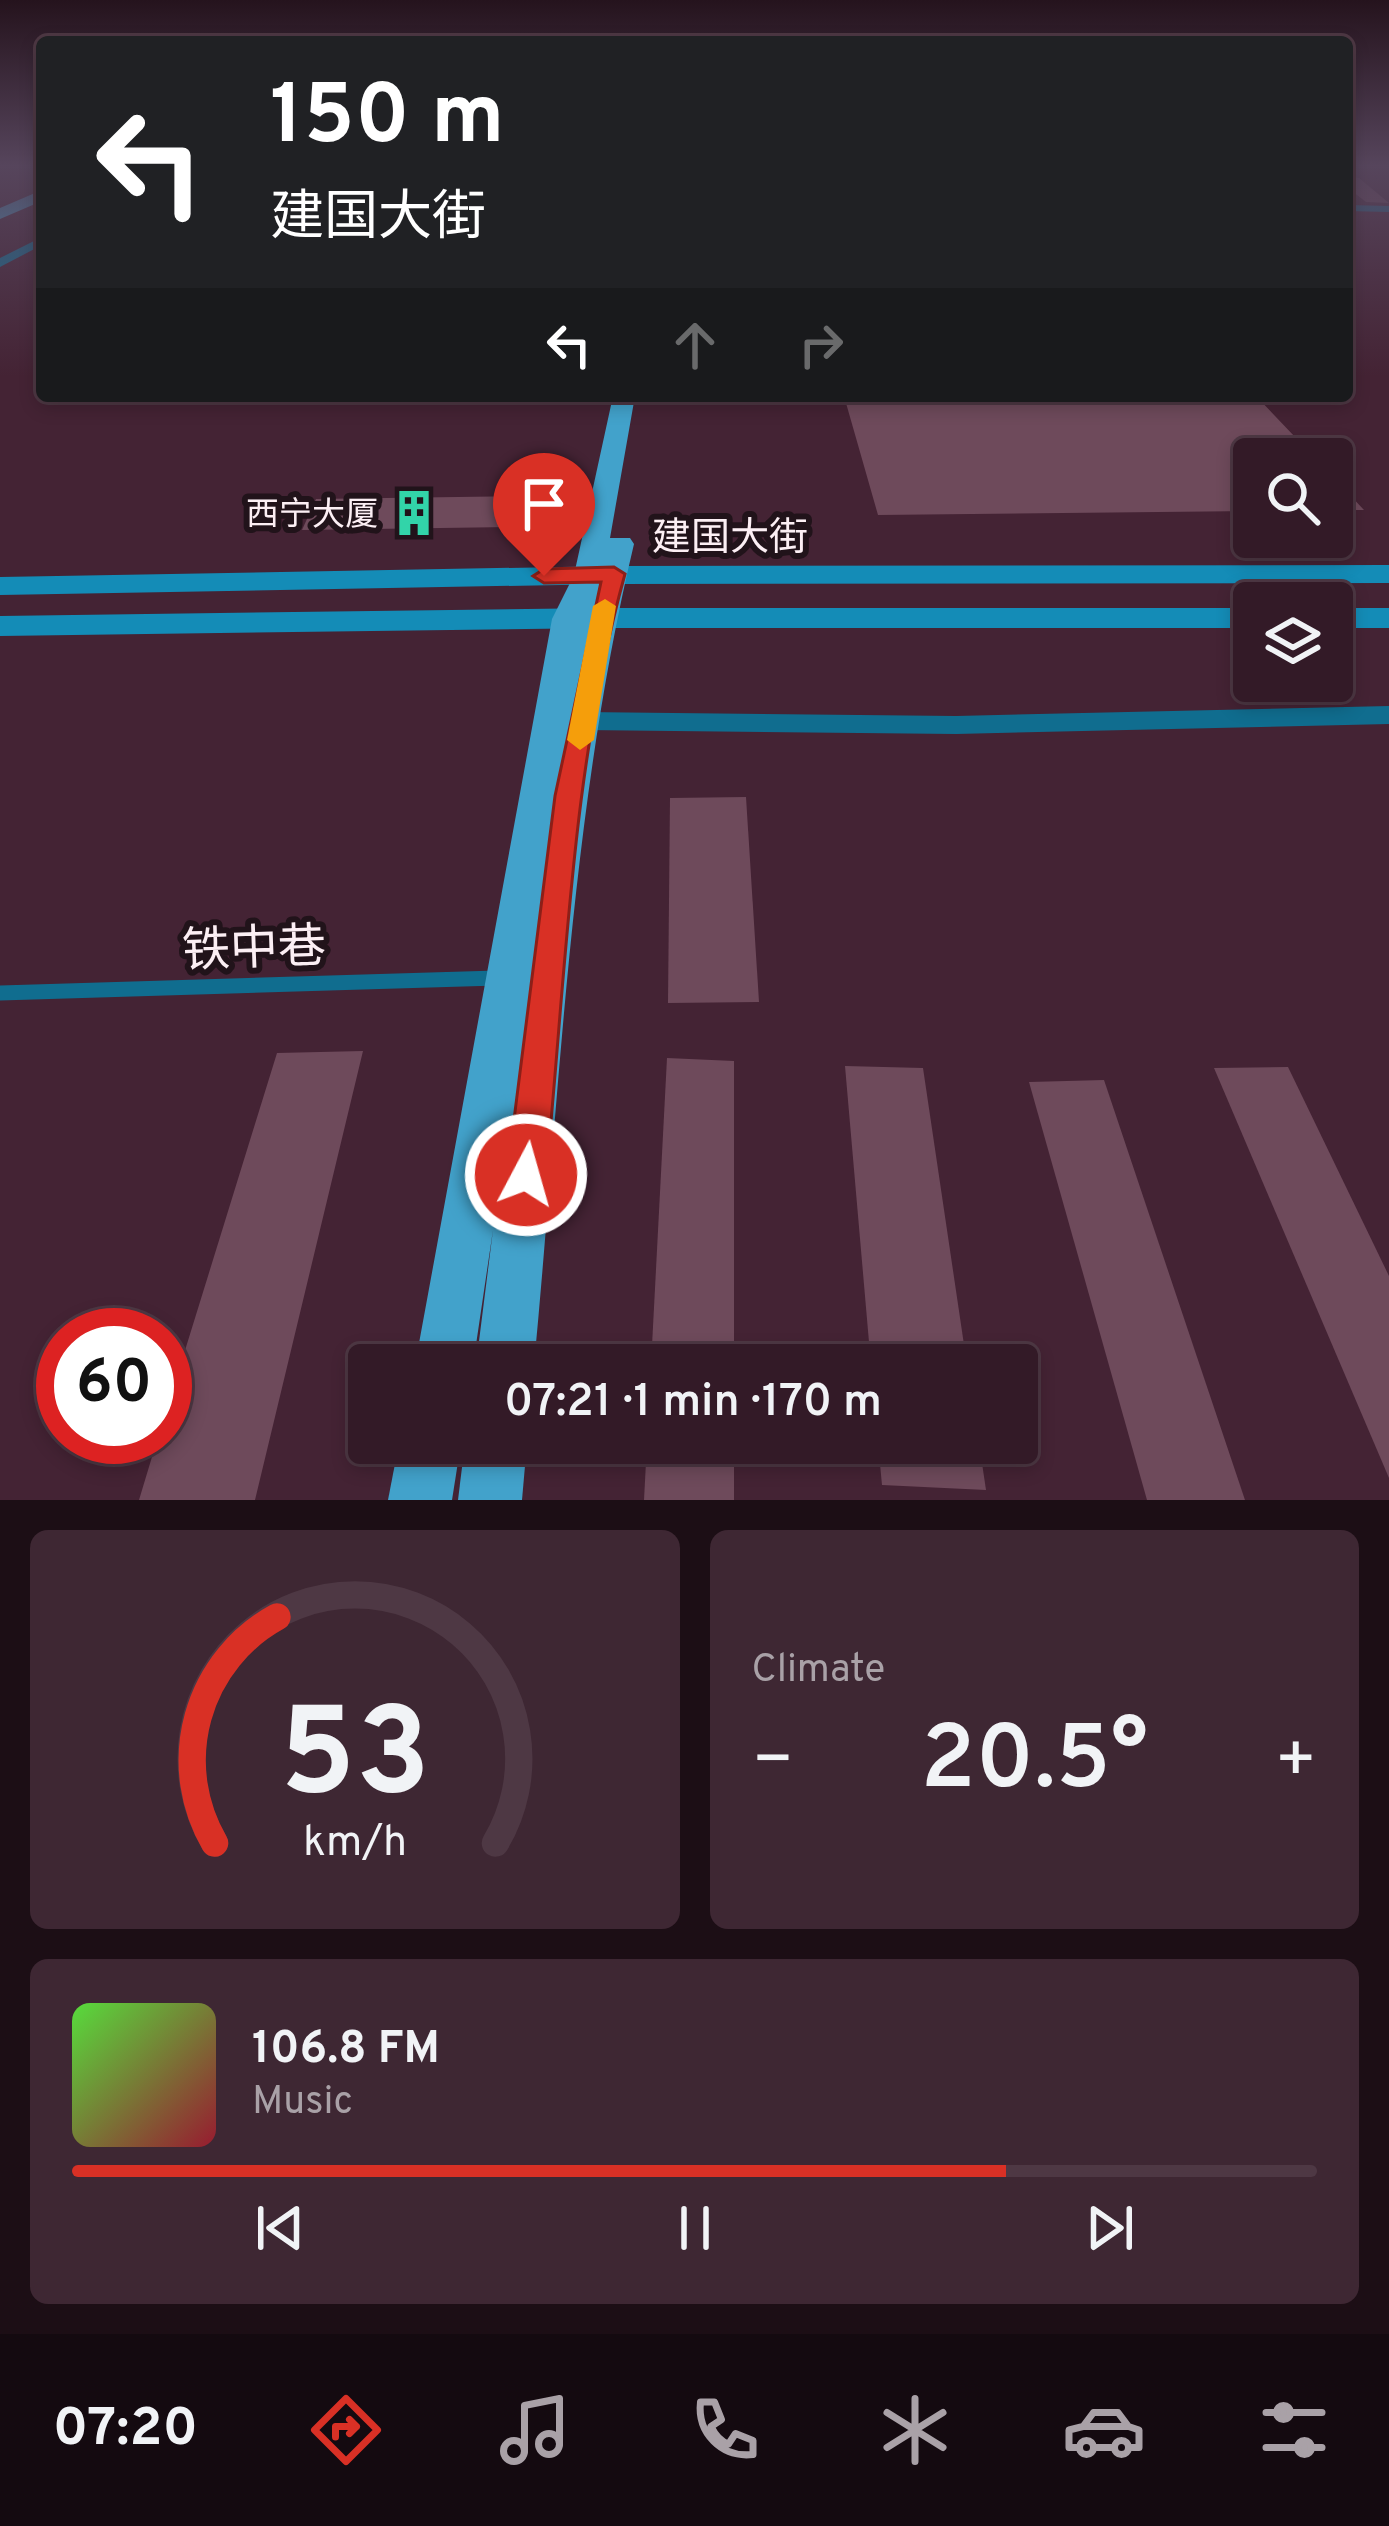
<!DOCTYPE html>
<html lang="en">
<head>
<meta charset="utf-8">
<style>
  body { margin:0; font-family:Overpass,"Noto Sans SC",sans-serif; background:#3e2733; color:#f1f3f6; height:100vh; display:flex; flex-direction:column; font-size:45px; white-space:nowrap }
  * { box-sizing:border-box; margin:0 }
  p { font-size:39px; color:#a9a1a7 }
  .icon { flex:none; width:66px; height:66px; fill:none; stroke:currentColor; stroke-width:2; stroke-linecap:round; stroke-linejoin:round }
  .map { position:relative; height:1500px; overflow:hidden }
  .details { display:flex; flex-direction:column; gap:30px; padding:30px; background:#1c0e15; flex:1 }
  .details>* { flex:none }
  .banner { position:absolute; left:36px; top:36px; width:1317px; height:366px; border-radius:12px; box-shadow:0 6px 18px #0003,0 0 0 3px #4e3844; background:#202124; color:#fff; overflow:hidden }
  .tools { position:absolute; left:1233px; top:438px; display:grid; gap:24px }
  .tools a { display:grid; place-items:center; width:120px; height:120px; border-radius:12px; background:#331a27; box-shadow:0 6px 18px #0003,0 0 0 3px #4e3844; font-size:60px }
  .speed { position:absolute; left:36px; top:1308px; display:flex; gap:24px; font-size:60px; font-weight:700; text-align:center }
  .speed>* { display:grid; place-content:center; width:156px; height:156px; border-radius:50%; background:#331a27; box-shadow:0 6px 18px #0003,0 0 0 3px #4e3844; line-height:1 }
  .speed .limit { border:18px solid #d22; background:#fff; color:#111 }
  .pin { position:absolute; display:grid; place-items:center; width:102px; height:102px; color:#fff; margin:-123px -51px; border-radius:50% 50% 50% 0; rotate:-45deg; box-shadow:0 0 12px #0007 }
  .pin .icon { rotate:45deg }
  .me { position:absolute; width:132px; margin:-66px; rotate:6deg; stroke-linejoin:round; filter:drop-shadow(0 0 9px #0008) }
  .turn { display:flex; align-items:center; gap:42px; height:252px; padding:0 36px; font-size:54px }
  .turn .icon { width:156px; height:156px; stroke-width:2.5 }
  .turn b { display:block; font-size:84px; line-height:102px }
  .lanes { display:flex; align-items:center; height:114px; padding:0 36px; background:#0003; justify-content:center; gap:60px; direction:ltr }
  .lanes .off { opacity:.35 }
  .big { font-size:90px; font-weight:600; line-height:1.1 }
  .details .widget { flex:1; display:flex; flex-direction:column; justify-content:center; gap:18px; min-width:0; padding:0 42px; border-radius:18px; background:#3e2733 }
  .details .dial { align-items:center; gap:0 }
  .dial svg { height:312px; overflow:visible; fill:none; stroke:#4e3844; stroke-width:7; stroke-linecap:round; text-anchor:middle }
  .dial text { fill:#f1f3f6; stroke:none }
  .song { display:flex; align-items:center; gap:36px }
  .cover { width:144px; height:144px; border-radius:18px; background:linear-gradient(135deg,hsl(110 70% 55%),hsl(350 70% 35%)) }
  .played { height:12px; border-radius:6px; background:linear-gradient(90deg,#d93025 75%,#4e3844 75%) }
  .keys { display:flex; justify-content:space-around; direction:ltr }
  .heat { display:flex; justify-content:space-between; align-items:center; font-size:66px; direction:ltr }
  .details .tiles { flex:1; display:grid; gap:30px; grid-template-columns:1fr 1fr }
  .widget:last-child { grid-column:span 2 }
  .trip { position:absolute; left:348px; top:1344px; width:690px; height:120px; border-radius:12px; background:#331a27; box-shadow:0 6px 18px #0003,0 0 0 3px #4e3844; font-weight:600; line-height:120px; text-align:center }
  .tabs { display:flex; height:192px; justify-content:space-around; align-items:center; background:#140a10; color:#a9a1a7 }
  .tabs .icon { width:84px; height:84px }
  .tabs .selected { color:#d93025 }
  .tabs b { font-size:54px; color:#f1f3f6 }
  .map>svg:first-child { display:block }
  .building { fill:#6e4a5b }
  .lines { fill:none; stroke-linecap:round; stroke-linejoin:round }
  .lane { stroke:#106d8f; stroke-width:15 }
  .street { fill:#106d8f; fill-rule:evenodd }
  .secondary { fill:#148cb7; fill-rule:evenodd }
  .primary { fill:#42a2cb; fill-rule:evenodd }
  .route { fill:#d93025; stroke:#8d1f18; stroke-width:3 }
  .slow { fill:#f59e0b }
  .labels { text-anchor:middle; stroke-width:12; stroke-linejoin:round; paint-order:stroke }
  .far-poi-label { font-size:33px; fill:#fceff4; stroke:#21131a; text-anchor:end }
  .street-label { font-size:39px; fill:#fceff4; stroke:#21131a }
  .near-street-label { font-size:48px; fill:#fceff4; stroke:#21131a }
</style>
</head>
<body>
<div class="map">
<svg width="1389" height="1500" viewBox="0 0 1389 1500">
  <rect width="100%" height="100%" fill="#442334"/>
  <g class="building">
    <polygon points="1347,177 1359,178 1389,203 1366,202 1347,187"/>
    <polygon points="844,396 1256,396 1316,459 1254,459 1254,511 878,515"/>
    <polygon points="1332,476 1364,510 1332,510"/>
    <polygon points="522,496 516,527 302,530 316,499"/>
    <polygon points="746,797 759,1002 668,1003 670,798"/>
    <polygon points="363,1051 255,1500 139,1500 158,1437 165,1437 165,1415 277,1053"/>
    <polygon points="667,1058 734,1061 734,1365 651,1365"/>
    <polygon points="845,1066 923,1068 967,1365 871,1365"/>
    <polygon points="1288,1067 1389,1276 1389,1478 1214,1068"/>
    <polygon points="1104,1080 1245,1500 1147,1500 1029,1082"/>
    <polygon points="647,1443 734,1443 734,1500 644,1500"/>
    <polygon points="878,1443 979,1443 986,1490 882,1485"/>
  </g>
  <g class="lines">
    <polyline class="lane" points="0,993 497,978"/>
    <g class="street">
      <polygon points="1347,205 1389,206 1389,212 1347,211"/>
      <polygon points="42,237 42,245 0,267 0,258"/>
      <polygon points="149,396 165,396 155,404 150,402"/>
      <polygon points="1389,706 1389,724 956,734 583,730 571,721 583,712 956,716"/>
    </g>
    <g class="secondary">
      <polygon points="1389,565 1389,583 614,584 0,595 0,577 614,566"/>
      <polygon points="601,608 1254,608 1254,628 601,628 0,636 0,616"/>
      <rect x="1332" y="608" width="57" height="20"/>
    </g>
    <g class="primary">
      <polygon points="42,190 42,201 0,219 0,208"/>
      <path d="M613 396H635L610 538H630L634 544C570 812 560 1092 534 1365H476L493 1230 473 1365H415L552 619 574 575Z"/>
      <polygon points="399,1443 461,1443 452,1500 388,1500"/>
      <polygon points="465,1443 527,1443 522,1500 458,1500"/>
    </g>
  </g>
  <linearGradient id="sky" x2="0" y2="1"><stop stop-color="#25131d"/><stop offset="0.44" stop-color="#56455c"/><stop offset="1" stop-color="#56455c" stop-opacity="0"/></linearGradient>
  <rect width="1389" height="376" fill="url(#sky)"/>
  <path class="route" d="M614 567 625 574C571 768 566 976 546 1175L540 1189 526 1195 513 1189 507 1175 555 796 601 582 544 583 533 576 544 569Z"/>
  <polygon class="slow" points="605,599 616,606 594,740 580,750 567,740 593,606"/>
  <defs>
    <symbol id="building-bare" viewBox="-9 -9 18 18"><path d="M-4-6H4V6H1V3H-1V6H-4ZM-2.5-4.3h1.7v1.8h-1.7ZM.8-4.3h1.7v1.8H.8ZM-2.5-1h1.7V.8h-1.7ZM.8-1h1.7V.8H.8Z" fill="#32d4a9" stroke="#21131a" stroke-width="2.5" paint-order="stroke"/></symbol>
  </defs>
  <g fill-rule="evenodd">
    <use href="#building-bare" x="381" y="480" width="66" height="66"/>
  </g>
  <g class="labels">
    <g class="far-poi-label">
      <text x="378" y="525">西宁大厦</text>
    </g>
    <g class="street-label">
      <text x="730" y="550">建国大街</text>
    </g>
    <g class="near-street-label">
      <text transform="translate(254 947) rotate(-2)" y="17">铁中巷</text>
    </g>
  </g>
</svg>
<div class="tools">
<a><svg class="icon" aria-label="search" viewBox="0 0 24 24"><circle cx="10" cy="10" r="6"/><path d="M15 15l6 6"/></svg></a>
<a><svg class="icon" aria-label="layers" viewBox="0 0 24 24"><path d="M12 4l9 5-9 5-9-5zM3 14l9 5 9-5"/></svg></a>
</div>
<div class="speed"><div class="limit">60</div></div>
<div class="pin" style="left:544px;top:576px;background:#d93025"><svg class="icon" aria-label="arrive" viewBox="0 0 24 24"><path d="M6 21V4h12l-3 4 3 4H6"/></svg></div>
<svg class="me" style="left:526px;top:1175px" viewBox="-20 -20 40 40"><circle r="17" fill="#d93025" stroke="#fff" stroke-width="3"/><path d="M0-11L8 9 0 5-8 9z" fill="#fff"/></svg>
<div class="trip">07:21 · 1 min · 170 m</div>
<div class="banner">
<div class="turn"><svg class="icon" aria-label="left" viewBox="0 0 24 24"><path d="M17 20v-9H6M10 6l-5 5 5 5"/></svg><div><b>150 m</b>建国大街</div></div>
<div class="lanes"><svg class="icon" aria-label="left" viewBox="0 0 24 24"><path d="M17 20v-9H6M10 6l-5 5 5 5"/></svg><svg class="icon off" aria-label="ahead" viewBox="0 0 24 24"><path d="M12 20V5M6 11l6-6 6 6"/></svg><svg class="icon off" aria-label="right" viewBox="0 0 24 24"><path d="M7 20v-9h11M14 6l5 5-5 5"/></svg></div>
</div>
</div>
<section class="details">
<div class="tiles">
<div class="widget dial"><svg viewBox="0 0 100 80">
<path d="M14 69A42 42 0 1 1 86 69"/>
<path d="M14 69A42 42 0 0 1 30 11" stroke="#d93025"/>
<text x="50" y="56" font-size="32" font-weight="700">53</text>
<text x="50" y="72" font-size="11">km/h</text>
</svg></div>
<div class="widget"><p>Climate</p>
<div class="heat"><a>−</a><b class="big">20.5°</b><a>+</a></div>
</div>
<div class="widget">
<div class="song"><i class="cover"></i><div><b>106.8 FM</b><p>Music</p></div></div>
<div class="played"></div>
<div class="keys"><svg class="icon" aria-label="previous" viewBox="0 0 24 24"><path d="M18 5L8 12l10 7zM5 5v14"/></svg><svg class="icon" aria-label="pause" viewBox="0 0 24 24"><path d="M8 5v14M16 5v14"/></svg><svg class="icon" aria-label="next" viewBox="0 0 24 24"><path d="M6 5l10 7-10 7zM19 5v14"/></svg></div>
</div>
</div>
</section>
<nav class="tabs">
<b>07:20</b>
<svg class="icon selected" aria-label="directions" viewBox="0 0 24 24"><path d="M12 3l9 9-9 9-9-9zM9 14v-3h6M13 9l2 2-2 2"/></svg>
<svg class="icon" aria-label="music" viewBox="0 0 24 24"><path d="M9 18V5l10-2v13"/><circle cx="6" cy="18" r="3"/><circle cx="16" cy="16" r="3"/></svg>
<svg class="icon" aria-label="phone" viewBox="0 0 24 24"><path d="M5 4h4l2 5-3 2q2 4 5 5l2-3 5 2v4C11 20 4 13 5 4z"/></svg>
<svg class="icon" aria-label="climate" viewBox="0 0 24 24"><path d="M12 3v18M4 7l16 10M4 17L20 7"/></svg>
<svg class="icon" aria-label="car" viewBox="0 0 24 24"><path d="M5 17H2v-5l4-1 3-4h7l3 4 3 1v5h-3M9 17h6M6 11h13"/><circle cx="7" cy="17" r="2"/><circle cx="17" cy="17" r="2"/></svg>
<svg class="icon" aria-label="filters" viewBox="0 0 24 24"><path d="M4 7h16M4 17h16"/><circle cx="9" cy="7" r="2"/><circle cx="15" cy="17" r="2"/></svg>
</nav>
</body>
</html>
